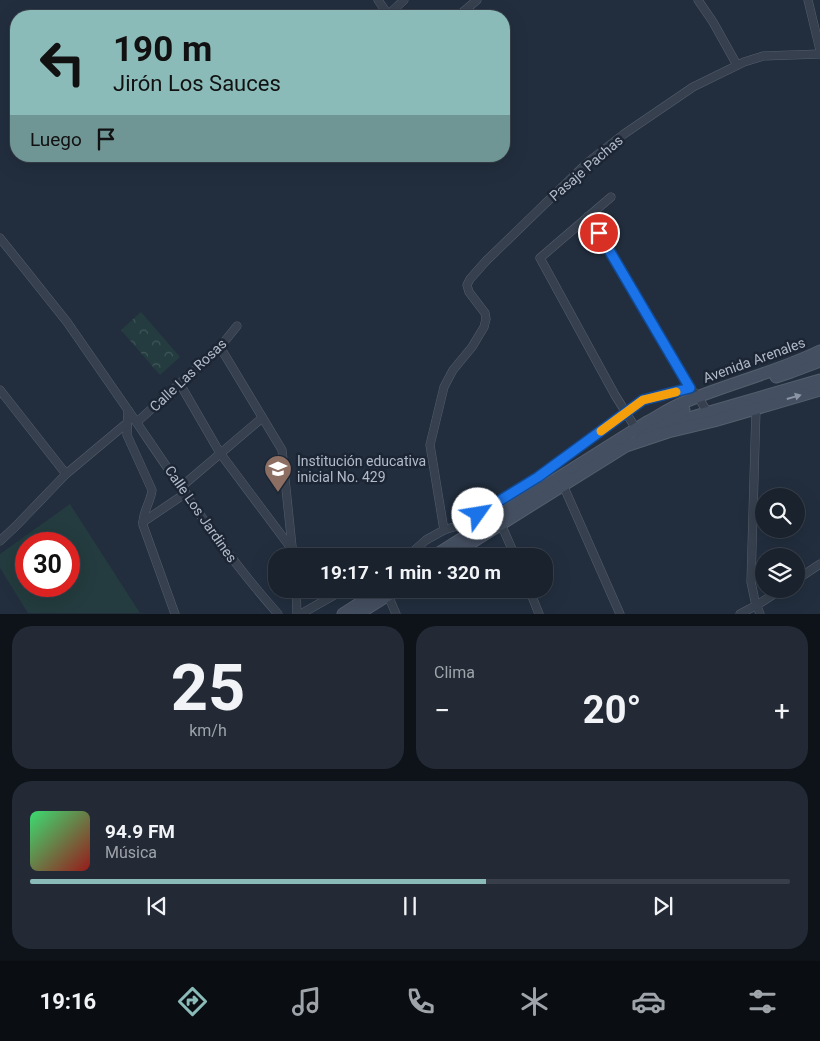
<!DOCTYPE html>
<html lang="es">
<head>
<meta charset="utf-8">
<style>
  body { margin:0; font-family:Roboto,sans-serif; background:#232a36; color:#f1f3f6; height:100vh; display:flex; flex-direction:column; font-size:19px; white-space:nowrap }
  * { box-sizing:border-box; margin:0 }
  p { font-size:16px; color:#9fa4aa }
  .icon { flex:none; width:28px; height:28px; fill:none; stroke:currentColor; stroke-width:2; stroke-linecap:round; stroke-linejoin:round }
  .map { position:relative; height:614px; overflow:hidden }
  .side { display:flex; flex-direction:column; gap:12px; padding:12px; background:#0e1319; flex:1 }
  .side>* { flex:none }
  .top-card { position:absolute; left:10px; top:10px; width:500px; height:152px; border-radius:20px; box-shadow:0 5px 20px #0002,0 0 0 1px #383f4a; background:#8bbbb9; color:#111; overflow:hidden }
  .tools { position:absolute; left:755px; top:488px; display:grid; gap:10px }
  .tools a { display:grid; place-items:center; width:50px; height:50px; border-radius:50%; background:#1a222e; box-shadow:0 5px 20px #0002,0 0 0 1px #383f4a; font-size:25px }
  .speed { position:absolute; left:15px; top:532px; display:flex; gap:10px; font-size:25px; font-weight:700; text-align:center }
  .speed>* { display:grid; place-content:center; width:65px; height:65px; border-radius:50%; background:#1a222e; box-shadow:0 5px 20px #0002,0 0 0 1px #383f4a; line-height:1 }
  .speed .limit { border:8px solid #d22; background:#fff; color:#111 }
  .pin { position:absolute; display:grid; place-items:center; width:42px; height:42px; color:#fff; margin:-21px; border:2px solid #fff; border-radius:50%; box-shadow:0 1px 5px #0007 }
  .me { position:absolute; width:55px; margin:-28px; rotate:58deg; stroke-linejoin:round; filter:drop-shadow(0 0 4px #0008) }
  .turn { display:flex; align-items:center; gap:18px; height:105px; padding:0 20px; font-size:22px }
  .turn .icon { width:65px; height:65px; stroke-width:2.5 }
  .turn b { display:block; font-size:35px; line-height:42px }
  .then { display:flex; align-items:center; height:48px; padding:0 20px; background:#0003; gap:10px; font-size:19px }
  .big { font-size:38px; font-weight:700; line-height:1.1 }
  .side .tile { flex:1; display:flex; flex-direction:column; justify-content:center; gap:8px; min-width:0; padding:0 18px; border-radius:20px; background:#232a36 }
  .side .dial { align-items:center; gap:0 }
  .dial b { font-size:65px; line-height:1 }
  .song { display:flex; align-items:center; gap:15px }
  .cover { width:60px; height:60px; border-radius:8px; background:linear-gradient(135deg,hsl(140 70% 55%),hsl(0 70% 35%)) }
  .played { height:5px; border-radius:2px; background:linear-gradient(90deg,#8bbbb9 60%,#383f4a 60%) }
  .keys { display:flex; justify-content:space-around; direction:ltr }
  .heat { display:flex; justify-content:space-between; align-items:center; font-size:28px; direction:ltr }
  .side .tiles { flex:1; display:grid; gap:12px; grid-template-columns:1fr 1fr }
  .tile:last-child { grid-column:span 2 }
  .trip { position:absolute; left:268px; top:548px; width:285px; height:50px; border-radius:20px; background:#1a222e; box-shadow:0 5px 20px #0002,0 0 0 1px #383f4a; font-weight:700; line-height:50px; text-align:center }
  .dock { display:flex; height:80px; justify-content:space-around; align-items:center; background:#0a0e12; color:#9fa4aa }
  .dock .icon { width:35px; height:35px }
  .dock .current { color:#8bbbb9 }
  .dock b { font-size:22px; color:#f1f3f6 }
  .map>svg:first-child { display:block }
  .grass { fill:#243c3f; fill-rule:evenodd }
  .forest { fill:url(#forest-crowns) }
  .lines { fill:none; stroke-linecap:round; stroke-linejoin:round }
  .street-casing { stroke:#555e6c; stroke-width:9 }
  .secondary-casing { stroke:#555e6c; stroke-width:13 }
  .street { stroke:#36404e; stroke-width:8 }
  .secondary { stroke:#444f61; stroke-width:11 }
  .oneway { fill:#8c95a5 }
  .route-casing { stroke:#114b97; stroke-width:12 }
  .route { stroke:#1a73e8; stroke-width:9 }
  .slow { stroke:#f59e0b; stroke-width:9 }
  .labels { text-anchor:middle; stroke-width:5; stroke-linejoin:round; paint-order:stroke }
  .street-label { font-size:14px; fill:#b2bbc9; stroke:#1c2533 }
  .poi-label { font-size:14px; fill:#b2bbc9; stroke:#1c2533; text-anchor:start }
</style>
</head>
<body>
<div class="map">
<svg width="820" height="614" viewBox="0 0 820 614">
  <defs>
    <pattern id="forest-crowns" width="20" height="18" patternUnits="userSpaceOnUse" patternTransform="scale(1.25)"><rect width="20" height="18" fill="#243c3f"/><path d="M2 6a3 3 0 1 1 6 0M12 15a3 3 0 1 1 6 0" fill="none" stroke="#415659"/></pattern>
  </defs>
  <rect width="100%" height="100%" fill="#222e3e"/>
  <path class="grass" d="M70 504 140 613H28L0 568V554ZM26 544H69V586H26Z"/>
  <polygon class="forest" points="141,312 180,357 160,375 121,330"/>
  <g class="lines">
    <defs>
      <g id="street">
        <polyline points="378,0 389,16"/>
        <polyline points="698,0 713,22 737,65"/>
        <polyline points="808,0 820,50"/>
        <polyline points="388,15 404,0"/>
        <polyline points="458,16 477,0"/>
        <polyline points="611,197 540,258 615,395 638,432"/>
        <polyline points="588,216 690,388 698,397 708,413"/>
        <path d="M0 238 67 322 128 410 127 435 152 490C151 502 142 512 143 525L175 614"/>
        <polyline points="220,347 282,450 293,556"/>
        <polyline points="180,384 220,453 291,548"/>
        <polyline points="0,390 66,474"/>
        <polyline points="756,409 751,582 755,601 760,614"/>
        <path d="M128 410C176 480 222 551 278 614"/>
        <polyline points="137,422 220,347 237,326"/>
        <polyline points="563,485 620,614"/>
        <polyline points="181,487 262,418"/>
        <polyline points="143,522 186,493"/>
        <polyline points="501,524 515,556"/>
        <polyline points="444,530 430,445 444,387 453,370 472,347 484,327 486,319 485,313 469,292 467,285 470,279 486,261 587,163 624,134 693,87 744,62 763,56 820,54"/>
        <polyline points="0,541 16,526 66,474 127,423"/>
        <polyline points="408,556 426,540 444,530 463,524 538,477 643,401 690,388"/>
        <polyline points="796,580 820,564"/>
        <polyline points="296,589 297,614"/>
        <polyline points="529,589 539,614"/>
        <polyline points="387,593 396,614"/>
        <polyline points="301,614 336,594 350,589"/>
        <polyline points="740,614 757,605 782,589"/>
      </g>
      <g id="secondary">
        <polyline points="776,377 791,372 820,361"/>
        <polyline points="668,424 820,380"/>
        <polyline points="640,437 684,410"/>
        <path d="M434 556 647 422C658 416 669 409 680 404 726 384 775 373 820 351"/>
        <polyline points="450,556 626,446 668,432 714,421 820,390"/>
        <polyline points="343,614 382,589"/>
        <polyline points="358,614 398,589"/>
      </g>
    </defs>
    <use href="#street" class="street-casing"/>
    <use href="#secondary" class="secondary-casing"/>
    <use href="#street" class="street"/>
    <use href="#secondary" class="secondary"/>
  </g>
  <defs><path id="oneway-solid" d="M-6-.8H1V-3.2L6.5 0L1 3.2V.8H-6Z" transform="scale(1.25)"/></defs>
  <use class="oneway" href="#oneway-solid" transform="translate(794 397) rotate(-16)"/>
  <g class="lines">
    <defs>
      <polyline id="route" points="478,514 538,477 643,400 690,388 599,233"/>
    </defs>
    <use href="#route" class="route-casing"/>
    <use href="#route" class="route"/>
    <polyline class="slow" points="601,431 643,400 676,392"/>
  </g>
  <defs>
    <symbol id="school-pin" viewBox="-11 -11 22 30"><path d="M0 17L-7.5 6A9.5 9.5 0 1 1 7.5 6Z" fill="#8d6e63" stroke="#1c2533"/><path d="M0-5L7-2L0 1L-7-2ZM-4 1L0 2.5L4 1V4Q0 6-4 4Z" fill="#fff"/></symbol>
  </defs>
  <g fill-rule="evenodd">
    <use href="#school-pin" x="262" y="453" width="32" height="43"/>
  </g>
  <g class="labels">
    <g class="street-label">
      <text transform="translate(586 168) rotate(-41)" y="5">Pasaje Pachas</text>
      <text transform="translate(754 360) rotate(-20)" y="5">Avenida Arenales</text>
      <text transform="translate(188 375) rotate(-43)" y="5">Calle Las Rosas</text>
      <text transform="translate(201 514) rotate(55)" y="5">Calle Los Jardines</text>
    </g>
    <g class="poi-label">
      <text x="297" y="466">Institución educativa<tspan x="297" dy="16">inicial No. 429</tspan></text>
    </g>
  </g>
</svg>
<div class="tools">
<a><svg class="icon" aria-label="search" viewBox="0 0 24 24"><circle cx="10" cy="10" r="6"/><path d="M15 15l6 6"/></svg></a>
<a><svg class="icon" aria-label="layers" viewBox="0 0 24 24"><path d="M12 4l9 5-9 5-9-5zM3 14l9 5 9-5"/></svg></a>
</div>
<div class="speed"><div class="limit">30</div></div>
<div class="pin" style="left:599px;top:233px;background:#d93025"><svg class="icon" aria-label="arrive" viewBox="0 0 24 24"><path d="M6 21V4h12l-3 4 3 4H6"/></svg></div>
<svg class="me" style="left:478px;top:514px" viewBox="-20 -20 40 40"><circle r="19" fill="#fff"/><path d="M0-13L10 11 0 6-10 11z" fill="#1a73e8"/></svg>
<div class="trip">19:17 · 1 min · 320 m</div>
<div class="top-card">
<div class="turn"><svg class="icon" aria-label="left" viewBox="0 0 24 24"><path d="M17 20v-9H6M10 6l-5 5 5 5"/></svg><div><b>190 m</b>Jirón Los Sauces</div></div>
<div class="then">Luego<svg class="icon" aria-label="arrive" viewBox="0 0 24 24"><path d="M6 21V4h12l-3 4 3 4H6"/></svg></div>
</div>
</div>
<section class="side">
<div class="tiles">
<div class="tile dial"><b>25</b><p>km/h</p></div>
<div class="tile"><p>Clima</p>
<div class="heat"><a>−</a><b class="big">20°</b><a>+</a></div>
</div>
<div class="tile">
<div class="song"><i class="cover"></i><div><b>94.9 FM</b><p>Música</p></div></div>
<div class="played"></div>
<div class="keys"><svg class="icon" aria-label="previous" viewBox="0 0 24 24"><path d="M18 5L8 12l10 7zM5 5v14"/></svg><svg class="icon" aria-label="pause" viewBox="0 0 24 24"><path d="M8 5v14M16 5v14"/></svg><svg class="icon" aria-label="next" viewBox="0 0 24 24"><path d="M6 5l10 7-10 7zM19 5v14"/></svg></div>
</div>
</div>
</section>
<nav class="dock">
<b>19:16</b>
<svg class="icon current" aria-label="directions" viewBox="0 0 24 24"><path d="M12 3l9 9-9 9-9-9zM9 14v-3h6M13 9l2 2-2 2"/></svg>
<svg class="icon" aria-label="music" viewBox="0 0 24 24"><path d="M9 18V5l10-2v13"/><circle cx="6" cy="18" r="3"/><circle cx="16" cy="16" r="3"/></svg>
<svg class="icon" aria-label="phone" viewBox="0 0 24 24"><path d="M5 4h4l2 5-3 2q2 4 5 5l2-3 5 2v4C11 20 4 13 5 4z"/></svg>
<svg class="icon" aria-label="climate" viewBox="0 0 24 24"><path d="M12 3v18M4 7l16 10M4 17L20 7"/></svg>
<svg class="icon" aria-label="car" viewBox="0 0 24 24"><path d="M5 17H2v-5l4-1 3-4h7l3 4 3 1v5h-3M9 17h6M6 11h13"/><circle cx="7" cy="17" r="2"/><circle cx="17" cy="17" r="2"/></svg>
<svg class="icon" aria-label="filters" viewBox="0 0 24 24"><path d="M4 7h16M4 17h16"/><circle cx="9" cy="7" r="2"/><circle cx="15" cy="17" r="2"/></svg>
</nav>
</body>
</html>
